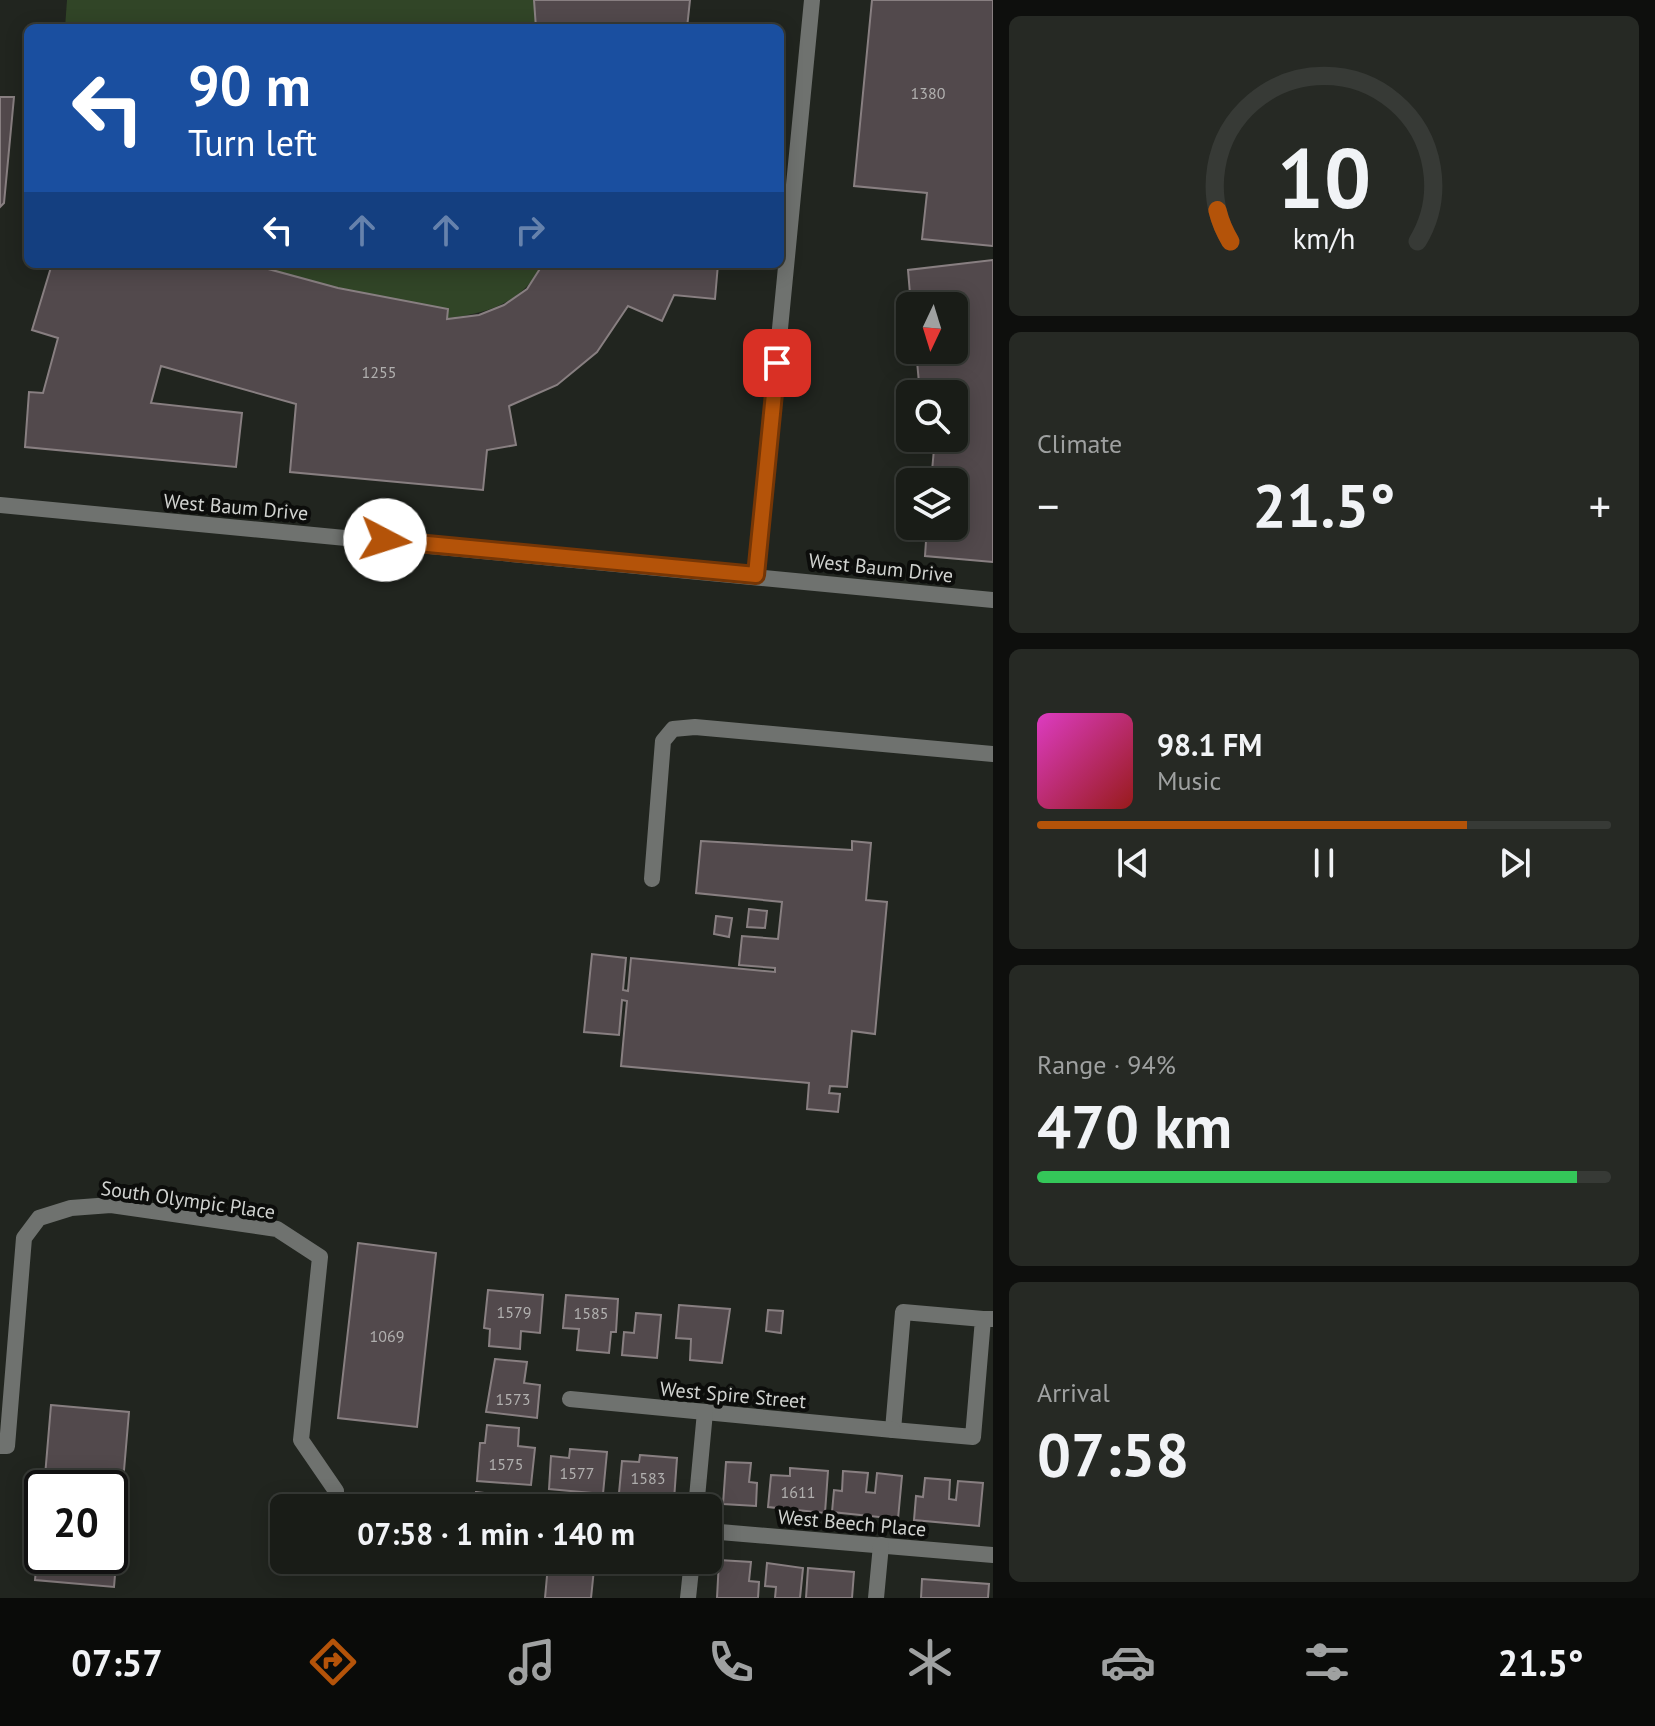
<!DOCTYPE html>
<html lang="en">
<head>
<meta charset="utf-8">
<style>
  body { margin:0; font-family:"PT Sans",sans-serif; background:#262924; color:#f1f3f6; height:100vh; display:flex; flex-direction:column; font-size:30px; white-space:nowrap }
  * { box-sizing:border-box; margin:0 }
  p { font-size:26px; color:#9fa1a1 }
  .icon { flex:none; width:44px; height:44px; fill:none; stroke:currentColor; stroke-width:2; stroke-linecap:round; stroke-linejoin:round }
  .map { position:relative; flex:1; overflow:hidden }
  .sheet { display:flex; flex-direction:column; gap:16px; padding:16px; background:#0e0f0d; width:662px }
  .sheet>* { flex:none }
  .banner { position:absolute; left:24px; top:24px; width:760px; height:244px; border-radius:12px; box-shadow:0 4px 20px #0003,0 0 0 2px #373a36; background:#1a4fa0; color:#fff; overflow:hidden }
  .needle { width:52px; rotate:184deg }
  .buttons { position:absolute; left:896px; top:292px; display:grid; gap:16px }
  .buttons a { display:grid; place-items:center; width:72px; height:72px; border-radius:12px; background:#191c17; box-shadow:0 4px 20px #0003,0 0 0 2px #373a36; font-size:40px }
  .speed { position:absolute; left:24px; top:1470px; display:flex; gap:16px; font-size:40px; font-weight:700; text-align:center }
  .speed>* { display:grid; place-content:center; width:104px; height:104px; border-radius:50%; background:#191c17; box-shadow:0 4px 20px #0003,0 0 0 2px #373a36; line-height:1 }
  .speed .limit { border:4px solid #111; border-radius:12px; background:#fff; color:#111 }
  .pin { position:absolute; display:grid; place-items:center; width:68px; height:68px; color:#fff; margin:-34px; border-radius:16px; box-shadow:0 4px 12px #0006 }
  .me { position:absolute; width:88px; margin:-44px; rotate:95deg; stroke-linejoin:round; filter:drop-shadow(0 0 6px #0008) }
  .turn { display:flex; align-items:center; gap:28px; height:168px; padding:0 32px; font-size:36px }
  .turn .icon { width:104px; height:104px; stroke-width:2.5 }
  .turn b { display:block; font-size:56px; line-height:68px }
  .lanes { display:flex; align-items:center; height:76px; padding:0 32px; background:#0003; justify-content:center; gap:40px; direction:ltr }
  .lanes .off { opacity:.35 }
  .big { font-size:60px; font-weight:800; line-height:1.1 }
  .sheet .card { flex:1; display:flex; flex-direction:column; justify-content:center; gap:12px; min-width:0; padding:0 28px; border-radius:12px; background:#262924 }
  .sheet .dial { align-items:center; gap:0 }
  .dial svg { height:208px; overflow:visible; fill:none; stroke:#373a36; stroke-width:7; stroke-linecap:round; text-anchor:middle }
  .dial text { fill:#f1f3f6; stroke:none }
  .song { display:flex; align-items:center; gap:24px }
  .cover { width:96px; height:96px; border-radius:12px; background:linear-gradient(135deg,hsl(310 70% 55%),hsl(0 70% 35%)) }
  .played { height:8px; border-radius:4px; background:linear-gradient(90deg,#b45309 75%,#373a36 75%) }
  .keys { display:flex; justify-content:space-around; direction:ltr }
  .heat { display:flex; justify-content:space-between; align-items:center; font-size:44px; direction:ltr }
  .charge { height:12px; border-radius:6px; background:linear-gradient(90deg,#34c759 94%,#373a36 0) }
  .trip { position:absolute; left:270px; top:1494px; width:452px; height:80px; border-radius:12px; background:#191c17; box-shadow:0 4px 20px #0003,0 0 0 2px #373a36; font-weight:800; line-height:80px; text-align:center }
  .dock { display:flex; height:128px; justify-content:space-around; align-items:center; background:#0a0b09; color:#9fa1a1 }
  .dock .icon { width:56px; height:56px }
  .dock .on { color:#b45309 }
  .dock b { font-size:36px; color:#f1f3f6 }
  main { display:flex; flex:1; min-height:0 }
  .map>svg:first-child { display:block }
  .green { fill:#314527 }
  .building { fill:#52494c; stroke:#887f81; stroke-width:2 }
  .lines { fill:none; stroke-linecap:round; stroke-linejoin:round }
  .lane { stroke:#6f726f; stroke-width:16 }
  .route-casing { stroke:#753606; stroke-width:20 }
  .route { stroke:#b45309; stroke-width:14 }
  .labels { text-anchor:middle; stroke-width:8; stroke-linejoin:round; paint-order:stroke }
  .number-label { font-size:16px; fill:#b1b0af }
  .street-label { font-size:20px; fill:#d1d3d0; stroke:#0c0d0b }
</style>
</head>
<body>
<main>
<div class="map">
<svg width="993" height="1598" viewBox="0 0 993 1598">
  <rect width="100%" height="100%" fill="#21251f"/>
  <g class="green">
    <polygon points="67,0 534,0 536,28 65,28"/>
    <path d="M250 264H543C523 302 488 314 447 318V309L338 288Z"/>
  </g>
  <g class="building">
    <polygon points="534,0 690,0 687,28 536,28"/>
    <polygon points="872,0 993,0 993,246 922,239 927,193 854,186"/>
    <polygon points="0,97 14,97 4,203 0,207"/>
    <polygon points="993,260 993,562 925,556 927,526 954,526 954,482 931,482 935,438 954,438 954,394 920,394 916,350 954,350 954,306 911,306 908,270"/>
    <polygon points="52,264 250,264 338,288 448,309 447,319 479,315 504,305 527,289 543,264 718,264 715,299 674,295 662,321 628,306 597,352 557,385 509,406 516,445 487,450 483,490 290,472 296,404 161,366 151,403 242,413 236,467 25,447 29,392 43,393 58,338 32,330"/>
    <polygon points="701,841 852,850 852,841 871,843 866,900 887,902 875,1034 852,1031 847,1087 830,1086 829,1093 840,1094 838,1112 807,1109 809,1083 621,1066 627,1001 622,1000 619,1035 584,1032 592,954 626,958 623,990 628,991 631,958 775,972 775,968 739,965 742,936 778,939 782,902 696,893"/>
    <polygon points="749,909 767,911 765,928 747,927"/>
    <polygon points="716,916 732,918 729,937 714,934"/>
    <polygon points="358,1243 436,1253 417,1427 338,1418"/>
    <polygon points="488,1290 543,1295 540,1333 521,1331 520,1349 489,1346 490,1329 484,1328"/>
    <polygon points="566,1295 618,1299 616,1332 611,1332 609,1353 577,1350 579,1329 563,1328"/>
    <polygon points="679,1305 730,1309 722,1363 690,1360 691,1339 676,1338"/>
    <polygon points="768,1310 783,1311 781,1333 766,1331"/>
    <polygon points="636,1313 661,1315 657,1358 622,1355 624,1332 634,1333"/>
    <polygon points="495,1359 527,1362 524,1383 540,1385 537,1418 486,1412"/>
    <polygon points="51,1405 129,1412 114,1587 35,1580 42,1505 42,1556 110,1556 110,1488 44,1488"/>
    <polygon points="487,1425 519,1428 518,1446 535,1448 531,1485 477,1481 480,1443 485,1443"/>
    <polygon points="570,1449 607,1452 603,1494 549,1489 551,1456 569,1458"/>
    <polygon points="640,1455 677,1458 674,1500 619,1493 622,1461 639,1462"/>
    <polygon points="726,1462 751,1463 749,1482 757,1483 756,1506 723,1504"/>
    <polygon points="790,1468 828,1471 825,1513 768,1507 771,1475 790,1476"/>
    <polygon points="843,1471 868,1473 866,1492 875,1493 877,1473 902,1476 898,1519 832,1512 834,1490 842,1491"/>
    <polygon points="925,1478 950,1480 949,1499 956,1500 958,1481 983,1483 979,1526 914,1520 916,1496 923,1497"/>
    <polygon points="476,1492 509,1496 508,1508 474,1508"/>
    <polygon points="719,1560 751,1562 749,1581 759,1582 758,1598 717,1598"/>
    <polygon points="767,1563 803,1568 800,1598 775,1598 776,1587 765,1586"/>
    <polygon points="548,1565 594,1569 591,1598 545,1598"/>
    <polygon points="808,1568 854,1572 852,1598 806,1598"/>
    <polygon points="922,1579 989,1584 988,1598 921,1598"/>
  </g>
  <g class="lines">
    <g class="lane">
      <polyline points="0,505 993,600"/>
      <polyline points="756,575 812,0"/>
      <polyline points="652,879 663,741 673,729 695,727 993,754"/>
      <polyline points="983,1319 973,1437 893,1430 903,1312 983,1319 993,1319"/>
      <polyline points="570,1399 893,1430"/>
      <polyline points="0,1446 7,1446 24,1238 39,1218 71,1208 111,1205 277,1229 320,1257 301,1440 336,1491"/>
      <polyline points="696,1508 705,1412"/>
      <polyline points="708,1531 993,1555"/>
      <polyline points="688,1598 692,1560"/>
      <polyline points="876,1598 881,1545"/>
    </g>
  </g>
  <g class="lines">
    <defs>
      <polyline id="route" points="385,540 756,575 777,363"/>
    </defs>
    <use href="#route" class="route-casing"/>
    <use href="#route" class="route"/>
  </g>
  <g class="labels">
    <g class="number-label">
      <text x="928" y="99">1380</text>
      <text x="379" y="378">1255</text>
      <text x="514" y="1318">1579</text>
      <text x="591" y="1319">1585</text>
      <text x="387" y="1342">1069</text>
      <text x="513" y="1405">1573</text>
      <text x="506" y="1470">1575</text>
      <text x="577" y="1479">1577</text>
      <text x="648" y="1484">1583</text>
      <text x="798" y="1498">1611</text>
    </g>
    <g class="street-label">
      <text transform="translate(236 507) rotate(5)" y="7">West Baum Drive</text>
      <text transform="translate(881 568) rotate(6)" y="7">West Baum Drive</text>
      <text transform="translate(188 1200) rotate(8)" y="7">South Olympic Place</text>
      <text transform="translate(733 1395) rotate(5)" y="7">West Spire Street</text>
      <text transform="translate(852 1523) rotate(5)" y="7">West Beech Place</text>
    </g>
  </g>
</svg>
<div class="buttons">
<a><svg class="needle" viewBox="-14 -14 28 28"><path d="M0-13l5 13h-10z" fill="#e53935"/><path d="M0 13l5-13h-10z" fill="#9fa1a1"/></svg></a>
<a><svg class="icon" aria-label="search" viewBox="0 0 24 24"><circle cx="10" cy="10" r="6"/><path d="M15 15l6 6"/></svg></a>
<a><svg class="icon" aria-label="layers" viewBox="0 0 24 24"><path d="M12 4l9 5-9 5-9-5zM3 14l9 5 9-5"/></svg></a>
</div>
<div class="speed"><div class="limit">20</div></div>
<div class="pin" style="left:777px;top:363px;background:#d93025"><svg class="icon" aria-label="arrive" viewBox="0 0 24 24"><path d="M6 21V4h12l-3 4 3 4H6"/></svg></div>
<svg class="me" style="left:385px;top:540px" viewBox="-20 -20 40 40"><circle r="19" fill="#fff"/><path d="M0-13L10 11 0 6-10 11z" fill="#b45309"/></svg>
<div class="trip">07:58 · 1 min · 140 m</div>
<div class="banner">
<div class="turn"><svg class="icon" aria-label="left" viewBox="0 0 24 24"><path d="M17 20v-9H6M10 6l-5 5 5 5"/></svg><div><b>90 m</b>Turn left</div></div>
<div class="lanes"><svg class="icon" aria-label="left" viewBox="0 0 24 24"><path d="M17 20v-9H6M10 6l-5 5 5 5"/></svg><svg class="icon off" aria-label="ahead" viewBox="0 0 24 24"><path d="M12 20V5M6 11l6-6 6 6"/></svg><svg class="icon off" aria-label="ahead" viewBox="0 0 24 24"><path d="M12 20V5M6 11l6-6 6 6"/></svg><svg class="icon off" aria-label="right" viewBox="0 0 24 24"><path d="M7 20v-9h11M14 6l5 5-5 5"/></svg></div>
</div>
</div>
<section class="sheet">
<div class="card dial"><svg viewBox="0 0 100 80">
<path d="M14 69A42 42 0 1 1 86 69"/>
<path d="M14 69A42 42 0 0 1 9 57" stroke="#b45309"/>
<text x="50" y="56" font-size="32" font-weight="700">10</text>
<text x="50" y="72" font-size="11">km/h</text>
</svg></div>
<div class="card"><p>Climate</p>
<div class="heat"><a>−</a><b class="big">21.5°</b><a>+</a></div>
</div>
<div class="card">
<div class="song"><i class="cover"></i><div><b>98.1 FM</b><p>Music</p></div></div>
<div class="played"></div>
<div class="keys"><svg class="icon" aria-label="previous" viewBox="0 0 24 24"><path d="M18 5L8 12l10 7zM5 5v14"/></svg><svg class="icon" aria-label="pause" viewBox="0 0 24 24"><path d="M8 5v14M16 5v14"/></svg><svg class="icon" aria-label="next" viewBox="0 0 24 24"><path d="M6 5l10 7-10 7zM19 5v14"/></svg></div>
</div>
<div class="card"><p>Range · 94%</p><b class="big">470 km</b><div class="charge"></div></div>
<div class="card"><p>Arrival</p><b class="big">07:58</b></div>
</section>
</main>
<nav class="dock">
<b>07:57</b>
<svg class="icon on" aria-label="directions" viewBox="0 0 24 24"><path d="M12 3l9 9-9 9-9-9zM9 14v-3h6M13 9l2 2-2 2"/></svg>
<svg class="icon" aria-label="music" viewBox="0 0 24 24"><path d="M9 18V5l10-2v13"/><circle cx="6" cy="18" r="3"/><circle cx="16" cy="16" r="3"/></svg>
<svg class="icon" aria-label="phone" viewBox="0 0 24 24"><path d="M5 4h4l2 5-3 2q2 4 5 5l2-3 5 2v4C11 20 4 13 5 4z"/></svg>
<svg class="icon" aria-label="climate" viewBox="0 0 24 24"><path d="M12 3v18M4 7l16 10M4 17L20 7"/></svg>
<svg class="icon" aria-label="car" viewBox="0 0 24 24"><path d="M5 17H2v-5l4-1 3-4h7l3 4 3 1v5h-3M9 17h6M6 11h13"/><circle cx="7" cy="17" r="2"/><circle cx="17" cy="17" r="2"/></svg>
<svg class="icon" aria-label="filters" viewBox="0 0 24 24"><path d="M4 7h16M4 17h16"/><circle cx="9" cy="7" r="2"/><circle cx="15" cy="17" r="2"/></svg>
<b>21.5°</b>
</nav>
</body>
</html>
